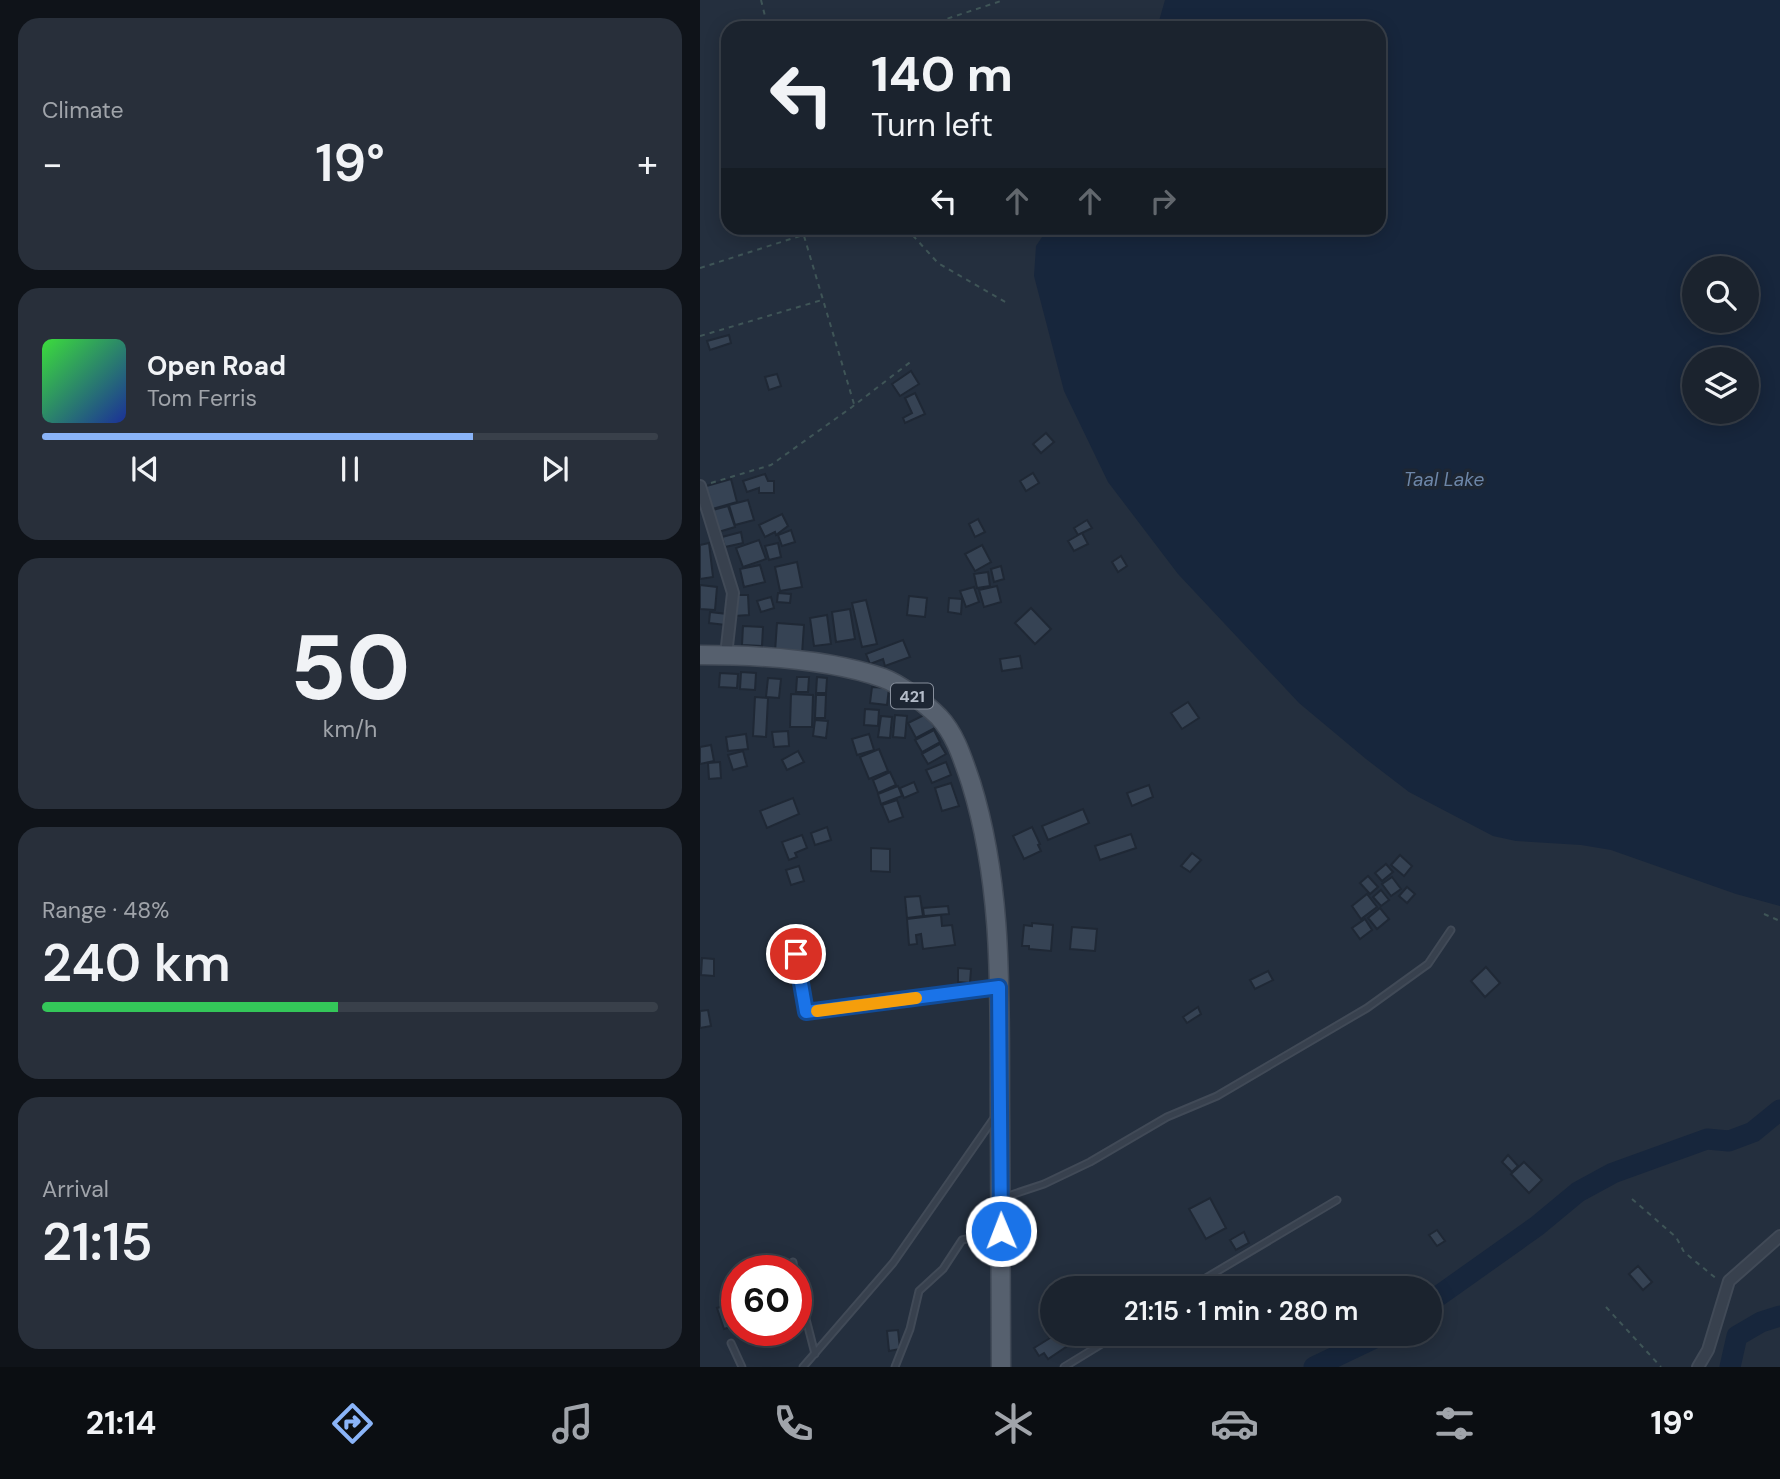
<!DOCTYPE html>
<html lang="en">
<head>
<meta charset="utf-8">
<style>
  body { margin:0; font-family:"DM Sans",sans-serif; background:#282f3a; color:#f1f3f6; height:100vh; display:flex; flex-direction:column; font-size:26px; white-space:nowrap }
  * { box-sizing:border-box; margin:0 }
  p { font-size:23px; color:#a0a4aa }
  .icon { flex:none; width:38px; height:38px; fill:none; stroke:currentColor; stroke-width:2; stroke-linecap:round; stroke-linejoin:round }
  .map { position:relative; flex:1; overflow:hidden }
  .details { display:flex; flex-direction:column; gap:18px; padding:18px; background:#0f1319; width:700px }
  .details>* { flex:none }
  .banner { position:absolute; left:21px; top:21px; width:665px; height:214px; border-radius:21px; box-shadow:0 4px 18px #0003,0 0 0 2px #39404a; background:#1b232e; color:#f1f3f6; overflow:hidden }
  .controls { position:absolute; left:982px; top:256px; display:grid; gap:14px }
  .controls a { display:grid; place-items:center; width:77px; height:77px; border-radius:50%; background:#1b232e; box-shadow:0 4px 18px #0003,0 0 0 2px #39404a; font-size:35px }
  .speed { position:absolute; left:21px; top:1255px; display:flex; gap:14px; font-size:35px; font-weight:700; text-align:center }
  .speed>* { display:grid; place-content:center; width:91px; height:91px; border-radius:50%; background:#1b232e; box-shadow:0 4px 18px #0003,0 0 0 2px #39404a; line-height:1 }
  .speed .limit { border:10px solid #d22; background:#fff; color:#111 }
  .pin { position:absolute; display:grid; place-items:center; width:60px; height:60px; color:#fff; margin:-30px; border:4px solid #fff; border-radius:50%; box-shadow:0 2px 7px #0007 }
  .me { position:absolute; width:77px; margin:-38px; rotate:359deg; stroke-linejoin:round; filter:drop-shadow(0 0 5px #0008) }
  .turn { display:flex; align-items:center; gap:24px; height:147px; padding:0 35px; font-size:32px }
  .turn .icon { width:91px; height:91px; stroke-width:2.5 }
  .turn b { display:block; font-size:49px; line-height:60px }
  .lanes { display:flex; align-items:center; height:66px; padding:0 35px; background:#0003; justify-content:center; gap:35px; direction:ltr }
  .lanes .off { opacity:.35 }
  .big { font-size:52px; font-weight:600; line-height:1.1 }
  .details .tile { flex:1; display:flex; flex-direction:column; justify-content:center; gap:10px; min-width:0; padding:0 24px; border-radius:21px; background:#282f3a }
  .details .dial { align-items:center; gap:0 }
  .dial b { font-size:91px; line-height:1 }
  .song { display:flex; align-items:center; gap:21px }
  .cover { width:84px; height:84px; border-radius:10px; background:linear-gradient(135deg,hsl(120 70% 55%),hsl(230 70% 35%)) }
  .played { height:7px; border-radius:4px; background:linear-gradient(90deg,#8ab4f8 70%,#39404a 70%) }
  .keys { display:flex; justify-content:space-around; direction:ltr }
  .heat { display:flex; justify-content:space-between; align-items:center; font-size:38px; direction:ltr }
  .charge { height:10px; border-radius:5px; background:linear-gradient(90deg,#34c759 48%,#39404a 0) }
  .trip { position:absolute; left:340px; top:1276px; width:402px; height:70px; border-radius:35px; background:#1b232e; box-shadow:0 4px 18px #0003,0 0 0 2px #39404a; font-weight:600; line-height:70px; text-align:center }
  .menu { display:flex; height:112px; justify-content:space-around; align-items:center; background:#0b0e12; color:#a0a4aa }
  .menu .icon { width:49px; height:49px }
  .menu .current { color:#8ab4f8 }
  .menu b { font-size:32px; color:#f1f3f6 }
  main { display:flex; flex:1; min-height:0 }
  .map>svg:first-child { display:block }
  .water { fill:#17263c; fill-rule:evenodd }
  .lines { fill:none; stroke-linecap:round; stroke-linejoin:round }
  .river { stroke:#17263c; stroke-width:21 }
  .building { fill:#364354; stroke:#1f2835; stroke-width:2 }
  .service-casing { stroke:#414a57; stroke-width:9 }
  .minor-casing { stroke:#414a57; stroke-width:14 }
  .primary-casing { stroke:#414a57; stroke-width:21 }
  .path { stroke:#3f5557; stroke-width:2; stroke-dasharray:5 5; stroke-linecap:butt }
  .service { stroke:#38414e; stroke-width:5 }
  .minor { stroke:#38414e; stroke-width:10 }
  .primary { stroke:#56606e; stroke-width:18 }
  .route-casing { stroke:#114b97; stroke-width:18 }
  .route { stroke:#1a73e8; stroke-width:12 }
  .slow { stroke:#f59e0b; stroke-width:12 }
  .labels { text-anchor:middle; stroke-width:7; stroke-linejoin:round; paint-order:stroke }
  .shield { fill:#1d2633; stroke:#878f9c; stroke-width:2 }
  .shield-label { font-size:16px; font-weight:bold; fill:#b4bcc9 }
  .water-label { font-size:19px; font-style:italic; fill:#6d86a8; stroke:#1d2633 }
</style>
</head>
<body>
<main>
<section class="details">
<div class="tile"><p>Climate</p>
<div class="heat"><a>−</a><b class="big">19°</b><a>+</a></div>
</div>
<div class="tile">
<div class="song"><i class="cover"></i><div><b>Open Road</b><p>Tom Ferris</p></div></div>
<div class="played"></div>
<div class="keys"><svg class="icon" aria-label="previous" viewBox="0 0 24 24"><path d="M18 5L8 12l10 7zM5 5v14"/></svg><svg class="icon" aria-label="pause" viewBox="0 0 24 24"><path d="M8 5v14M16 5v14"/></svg><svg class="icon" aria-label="next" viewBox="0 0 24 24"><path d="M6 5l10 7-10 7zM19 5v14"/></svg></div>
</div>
<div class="tile dial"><b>50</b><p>km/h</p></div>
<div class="tile"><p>Range · 48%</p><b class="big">240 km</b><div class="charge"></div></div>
<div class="tile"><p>Arrival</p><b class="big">21:15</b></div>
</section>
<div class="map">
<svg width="1080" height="1367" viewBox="0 0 1080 1367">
  <rect width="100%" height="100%" fill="#242f3e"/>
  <path class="water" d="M465 0H1080V906L1036 894 911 850 881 845 816 841 793 836 709 792 666 759 599 703 478 574 408 482 364 391 334 276 336 246 348 228H679V28H457ZM994 268H1046V320H994ZM994 359H1046V411H994Z"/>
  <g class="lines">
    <g class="river">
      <polyline points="730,1302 837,1226 878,1192 913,1173 1007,1139 1029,1141 1053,1132 1080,1110"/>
      <polyline points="614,1367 683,1334"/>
      <polyline points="1030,1367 1037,1336 1061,1322 1080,1316"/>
    </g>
  </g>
  <g class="building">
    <polygon points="29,335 31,343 10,350 7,341"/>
    <polygon points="211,371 219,384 200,396 192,384"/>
    <polygon points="77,374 81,386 69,390 65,377"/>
    <polygon points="215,393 225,414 205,423 203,418 212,413 205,398"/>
    <polygon points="346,433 354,442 341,453 333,444"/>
    <polygon points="333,473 339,483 326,491 320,481"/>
    <polygon points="65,474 68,481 74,481 74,493 59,493 59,488 47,492 43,481"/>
    <polygon points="31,479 37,502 9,510 3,487"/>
    <polygon points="48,500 54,520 35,525 29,505"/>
    <polygon points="28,506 35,527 15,533 9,511"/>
    <polygon points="82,514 88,526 76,535 75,532 65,537 59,525"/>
    <polygon points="278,519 285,532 275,537 269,524"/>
    <polygon points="387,520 392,528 378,535 374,528"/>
    <polygon points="91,530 95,542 82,546 78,535"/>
    <polygon points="41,532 43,543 25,547 22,537"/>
    <polygon points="382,533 388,544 374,551 368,541"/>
    <polygon points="59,540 66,559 43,567 36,548"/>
    <polygon points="9,543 13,577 0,579 0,545"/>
    <polygon points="78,543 81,557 69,560 65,546"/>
    <polygon points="282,545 291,562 275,571 265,554"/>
    <polygon points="421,556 427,566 418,572 412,562"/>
    <polygon points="97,562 102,587 80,591 75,567"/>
    <polygon points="60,565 65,582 44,587 40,569"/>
    <polygon points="301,566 304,579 294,582 291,569"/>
    <polygon points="288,572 290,586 277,588 274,574"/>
    <polygon points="0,585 17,587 15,610 0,609"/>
    <polygon points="297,586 301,602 284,607 279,590"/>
    <polygon points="274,587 279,602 266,607 260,591"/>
    <polygon points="78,593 91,594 90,603 77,602"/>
    <polygon points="34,595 48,595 49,615 34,616"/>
    <polygon points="209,596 227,598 225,617 207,615"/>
    <polygon points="71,597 74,608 61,612 57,601"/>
    <polygon points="249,598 262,599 261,614 248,612"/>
    <polygon points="166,600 177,644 162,647 152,603"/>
    <polygon points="331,608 351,629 335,644 315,623"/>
    <polygon points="150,609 155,639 136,642 132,612"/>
    <polygon points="10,612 27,614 26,625 9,623"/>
    <polygon points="127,615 131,644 114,646 110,618"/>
    <polygon points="77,623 104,625 102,654 75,652"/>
    <polygon points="43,626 63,627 62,646 42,645"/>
    <polygon points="203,640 210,657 185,666 183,659 170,664 166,654"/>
    <polygon points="320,656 322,668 302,671 300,659"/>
    <polygon points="41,672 56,673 55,690 40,689"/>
    <polygon points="20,673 38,674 37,688 19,687"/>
    <polygon points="97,677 109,677 108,692 96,692"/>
    <polygon points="117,677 127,678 126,693 116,693"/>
    <polygon points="68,678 81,679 79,698 66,697"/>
    <polygon points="172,687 189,688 187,705 170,703"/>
    <polygon points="91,694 113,695 112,727 90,727"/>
    <polygon points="116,695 126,695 125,718 115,718"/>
    <polygon points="55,697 68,698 66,737 53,736"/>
    <polygon points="488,702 499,718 482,729 471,713"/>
    <polygon points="165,709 179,710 178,726 164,725"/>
    <polygon points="228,713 235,728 216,738 208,723"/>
    <polygon points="195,715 207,716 205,738 193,737"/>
    <polygon points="181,716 192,717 190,738 178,737"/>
    <polygon points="115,720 128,721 126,738 113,736"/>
    <polygon points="234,730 240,742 222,752 215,740"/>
    <polygon points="88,731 89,746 74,747 72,732"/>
    <polygon points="46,734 48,749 28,751 26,737"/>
    <polygon points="169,734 174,750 157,755 152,739"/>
    <polygon points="240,744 246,754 228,764 222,754"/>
    <polygon points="11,745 14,761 0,764 0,747"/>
    <polygon points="179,749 188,771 169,779 160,757"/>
    <polygon points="43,751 47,766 33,770 28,755"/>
    <polygon points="98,751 104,762 87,770 82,760"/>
    <polygon points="20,762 21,778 9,779 8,763"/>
    <polygon points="246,762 251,775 232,783 226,770"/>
    <polygon points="190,772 196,785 178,793 173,780"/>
    <polygon points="214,782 218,792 204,798 200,788"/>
    <polygon points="251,783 259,806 242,811 235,788"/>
    <polygon points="449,785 453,797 432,806 427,793"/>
    <polygon points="198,786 202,796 181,804 178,794"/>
    <polygon points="93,798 99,814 67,828 60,811"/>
    <polygon points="197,800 203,817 189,822 182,805"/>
    <polygon points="383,809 389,823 348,840 342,826"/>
    <polygon points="127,827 131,840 115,845 111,833"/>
    <polygon points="332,827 340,844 338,845 341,851 324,859 313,836"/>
    <polygon points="431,834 436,848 400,860 395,846"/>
    <polygon points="102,835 107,848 95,853 97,857 89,860 82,842"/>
    <polygon points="171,848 190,849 190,872 171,871"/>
    <polygon points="492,853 501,860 490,872 481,866"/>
    <polygon points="700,855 712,866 704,876 691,865"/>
    <polygon points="686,864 693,872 682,881 675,873"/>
    <polygon points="99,866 104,881 91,885 86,870"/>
    <polygon points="668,876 678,887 670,894 660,883"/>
    <polygon points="692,877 701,889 691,896 682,884"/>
    <polygon points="707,887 715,894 707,903 699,896"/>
    <polygon points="681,890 689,900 681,906 673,897"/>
    <polygon points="667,894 677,907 661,919 652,906"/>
    <polygon points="220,896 223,916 207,918 205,897"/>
    <polygon points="248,906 249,914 224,916 223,908"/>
    <polygon points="680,908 689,919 677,929 668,918"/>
    <polygon points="241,915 242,926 252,925 255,945 223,949 221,934 216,935 217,944 209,945 207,919"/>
    <polygon points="665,919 672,930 660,939 652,928"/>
    <polygon points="332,923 353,925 351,951 329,949 329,946 322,946 324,925 332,926"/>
    <polygon points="372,927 397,929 395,951 370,949"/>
    <polygon points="2,958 14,959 14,976 1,975"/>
    <polygon points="786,967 800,983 785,997 771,981"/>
    <polygon points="258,968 271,969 270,983 258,982"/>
    <polygon points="568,971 573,980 555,989 550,980"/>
    <polygon points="498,1007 501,1014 487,1023 483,1017"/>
    <polygon points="8,1010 11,1026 0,1028 0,1011"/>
    <polygon points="808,1155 818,1166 812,1172 802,1162"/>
    <polygon points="824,1162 842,1180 829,1193 811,1174"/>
    <polygon points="510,1198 526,1228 506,1239 489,1209"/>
    <polygon points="737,1230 745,1241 737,1246 729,1235"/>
    <polygon points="544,1232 549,1243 536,1250 530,1240"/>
    <polygon points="938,1266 952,1282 943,1290 929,1274"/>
    <polygon points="37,1302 37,1325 24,1329 17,1308"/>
    <polygon points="198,1330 200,1349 189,1351 187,1331"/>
    <polygon points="352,1330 352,1334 366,1334 372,1343 348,1359 344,1353 339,1356 334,1348 350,1338 347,1333"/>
  </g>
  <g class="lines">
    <defs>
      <g id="service">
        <polyline points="96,955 106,1012 296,987"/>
        <polyline points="302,1198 344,1184 390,1162 467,1117 517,1096 667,1008 728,964 751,930"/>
        <polyline points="93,1262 94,1270"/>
        <polyline points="96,1280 115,1354"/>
        <polyline points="489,1288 637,1200"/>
        <polyline points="31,1343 42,1367"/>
        <polyline points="103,1367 193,1263 294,1118"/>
        <polyline points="195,1367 210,1329 219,1291 243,1269 262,1240 296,1232"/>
        <polyline points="364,1367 418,1334"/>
      </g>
      <g id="minor">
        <polyline points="0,486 33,593 26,655"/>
        <polyline points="998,1367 1008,1350 1029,1281 1080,1236"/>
      </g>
      <path id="primary" d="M0 655C58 655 128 659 183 678 200 684 226 704 239 717 256 735 263 760 271 783 305 892 299 1006 300 1119 300 1201 301 1284 301 1367"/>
    </defs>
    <use href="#service" class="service-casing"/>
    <use href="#minor" class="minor-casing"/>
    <use href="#primary" class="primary-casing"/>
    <g class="path">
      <polyline points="61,0 68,28"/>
      <polyline points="219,28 304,0"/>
      <polyline points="206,228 238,263 307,303"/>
      <polyline points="104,236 154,404"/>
      <polyline points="0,268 125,228"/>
      <polyline points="0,336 122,300"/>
      <polyline points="11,483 71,465 152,407 213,360"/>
      <polyline points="1064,914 1080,921"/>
      <polyline points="932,1199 976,1237 984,1252 1018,1280"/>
      <polyline points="906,1307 961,1367"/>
    </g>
    <use href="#service" class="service"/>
    <use href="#minor" class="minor"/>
    <use href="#primary" class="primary"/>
  </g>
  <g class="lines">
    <defs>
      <polyline id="route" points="96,954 106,1012 299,987 301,1231"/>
    </defs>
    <use href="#route" class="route-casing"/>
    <use href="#route" class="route"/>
    <polyline class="slow" points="117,1011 216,998"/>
  </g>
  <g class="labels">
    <rect class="shield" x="191" y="683.5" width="42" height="25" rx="5"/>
    <g class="shield-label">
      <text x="212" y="702">421</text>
    </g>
    <g class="water-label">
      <text x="744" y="486">Taal Lake</text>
    </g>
  </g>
</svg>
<div class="controls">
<a><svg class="icon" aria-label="search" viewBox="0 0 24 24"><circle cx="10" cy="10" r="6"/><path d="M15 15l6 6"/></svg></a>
<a><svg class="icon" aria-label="layers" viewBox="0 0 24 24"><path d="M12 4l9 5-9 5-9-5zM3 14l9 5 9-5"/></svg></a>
</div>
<div class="speed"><div class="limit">60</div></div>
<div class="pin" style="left:96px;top:954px;background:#d93025"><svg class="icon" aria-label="arrive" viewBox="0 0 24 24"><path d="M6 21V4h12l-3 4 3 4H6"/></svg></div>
<svg class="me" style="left:301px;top:1231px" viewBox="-20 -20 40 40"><circle r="17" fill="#1a73e8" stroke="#fff" stroke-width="3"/><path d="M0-11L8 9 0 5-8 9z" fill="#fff"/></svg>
<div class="trip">21:15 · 1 min · 280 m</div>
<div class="banner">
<div class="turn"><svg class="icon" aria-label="left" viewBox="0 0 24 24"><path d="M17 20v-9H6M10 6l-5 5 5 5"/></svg><div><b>140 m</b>Turn left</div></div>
<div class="lanes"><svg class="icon" aria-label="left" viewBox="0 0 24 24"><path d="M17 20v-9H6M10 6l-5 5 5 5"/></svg><svg class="icon off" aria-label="ahead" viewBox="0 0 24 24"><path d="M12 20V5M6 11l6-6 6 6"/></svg><svg class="icon off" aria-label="ahead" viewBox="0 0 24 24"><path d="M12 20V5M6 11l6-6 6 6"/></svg><svg class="icon off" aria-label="right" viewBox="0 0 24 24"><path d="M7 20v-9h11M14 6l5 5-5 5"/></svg></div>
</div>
</div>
</main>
<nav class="menu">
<b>21:14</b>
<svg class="icon current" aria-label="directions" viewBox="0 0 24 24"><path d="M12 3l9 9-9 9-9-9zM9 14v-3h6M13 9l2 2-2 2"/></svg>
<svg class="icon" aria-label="music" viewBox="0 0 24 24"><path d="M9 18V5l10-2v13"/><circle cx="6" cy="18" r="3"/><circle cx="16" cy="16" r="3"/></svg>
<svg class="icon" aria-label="phone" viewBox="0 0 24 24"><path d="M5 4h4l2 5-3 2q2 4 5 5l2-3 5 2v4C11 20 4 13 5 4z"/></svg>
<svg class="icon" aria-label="climate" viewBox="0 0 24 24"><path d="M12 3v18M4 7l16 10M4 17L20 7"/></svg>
<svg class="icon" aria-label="car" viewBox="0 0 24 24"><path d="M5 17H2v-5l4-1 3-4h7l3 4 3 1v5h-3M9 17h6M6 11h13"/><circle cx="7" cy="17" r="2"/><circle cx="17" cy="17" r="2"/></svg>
<svg class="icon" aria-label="filters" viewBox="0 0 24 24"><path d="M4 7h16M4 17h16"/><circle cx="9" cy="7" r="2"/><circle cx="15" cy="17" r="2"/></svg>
<b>19°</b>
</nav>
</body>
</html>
